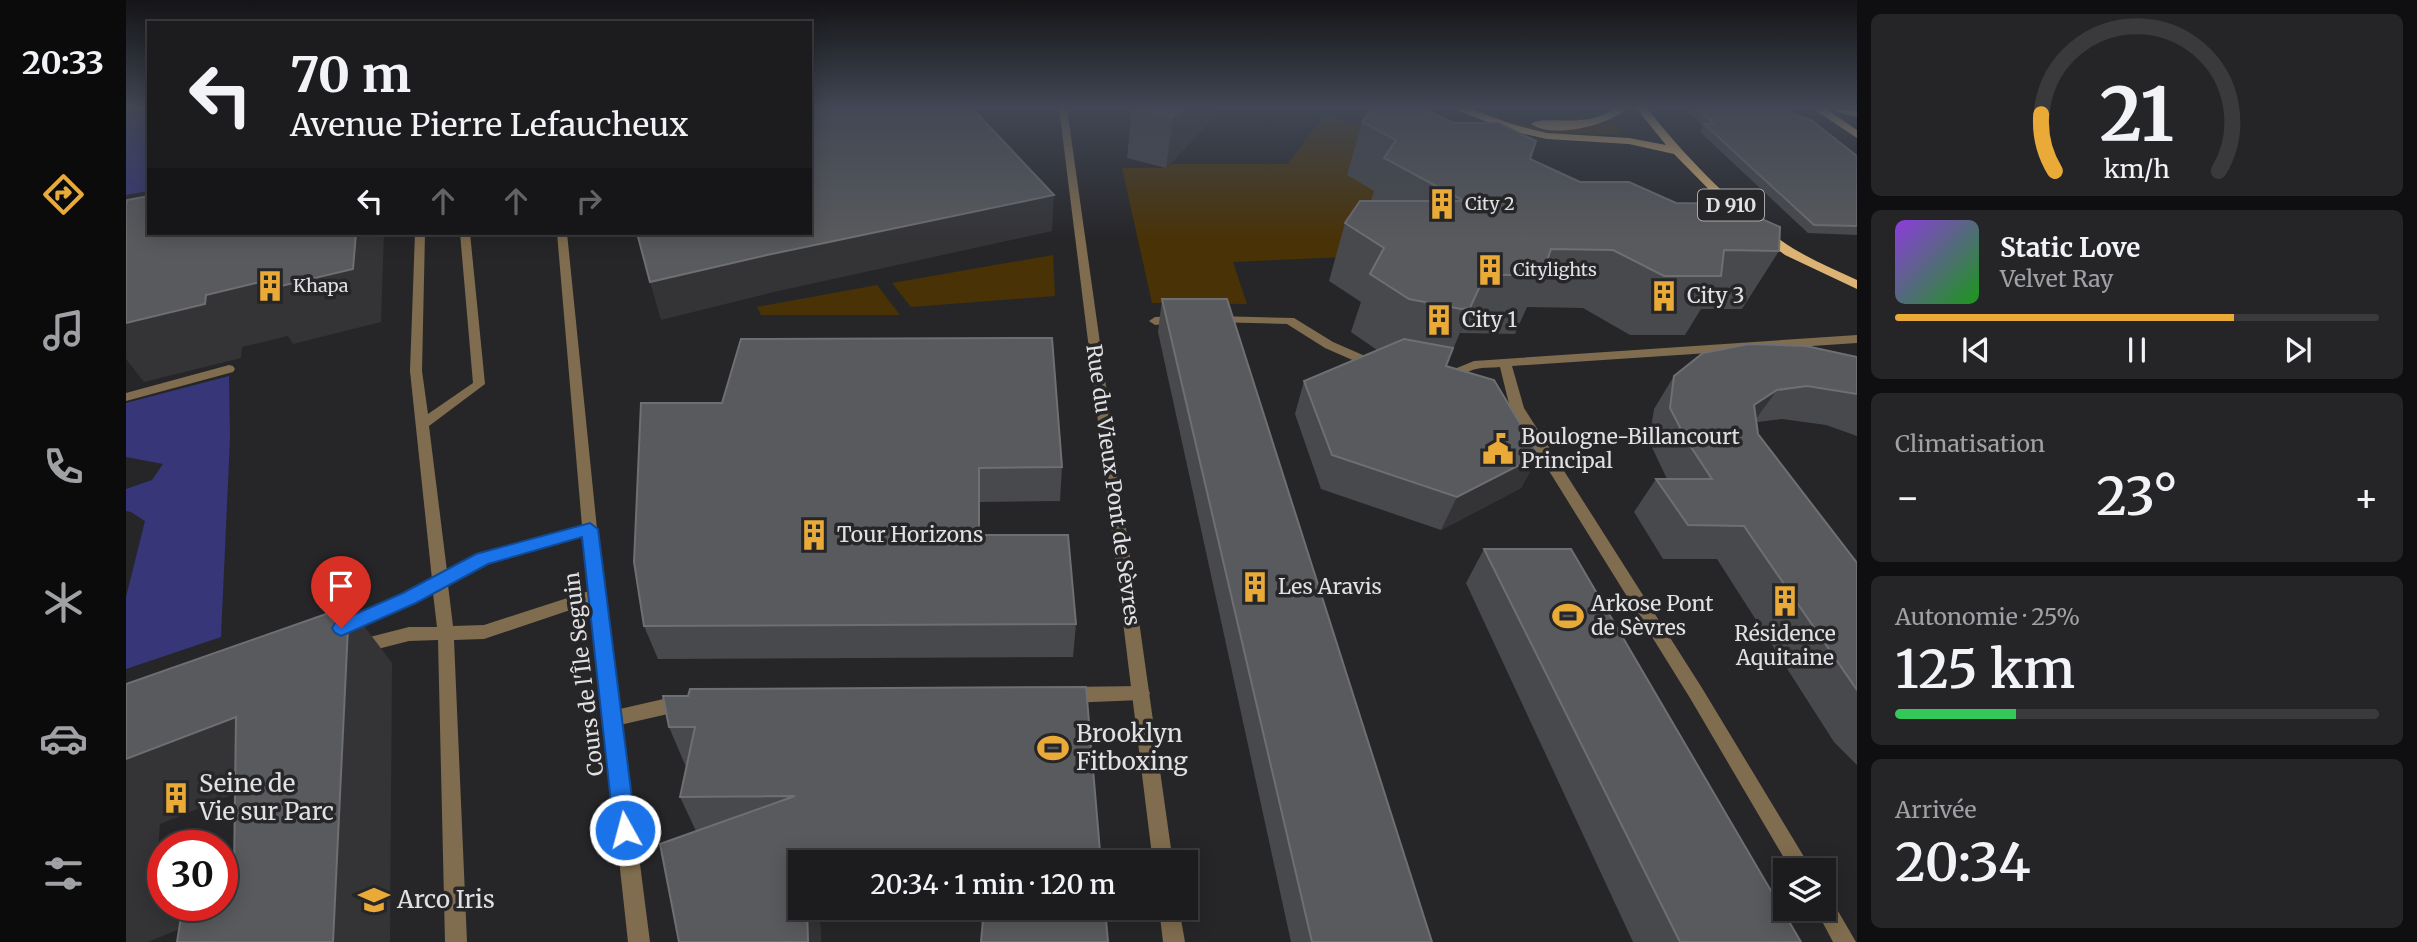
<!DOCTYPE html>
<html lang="fr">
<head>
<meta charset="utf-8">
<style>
  body { margin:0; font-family:Merriweather,serif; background:#252528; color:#f1f3f6; height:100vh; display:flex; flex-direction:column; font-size:26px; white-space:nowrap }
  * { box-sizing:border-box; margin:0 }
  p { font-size:23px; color:#a0a1a4 }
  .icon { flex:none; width:38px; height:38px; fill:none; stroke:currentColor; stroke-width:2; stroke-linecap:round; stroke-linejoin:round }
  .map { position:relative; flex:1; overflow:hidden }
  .panel { display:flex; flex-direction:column; gap:14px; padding:14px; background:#0f0f11; width:560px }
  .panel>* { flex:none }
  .hud { position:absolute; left:21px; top:21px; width:665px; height:214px; border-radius:0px; box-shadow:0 4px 18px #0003,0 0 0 2px #3a3a3d; background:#1c1c1f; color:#f1f3f6; overflow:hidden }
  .fabs { position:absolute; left:1647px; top:858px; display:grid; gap:14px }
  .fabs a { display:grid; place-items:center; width:63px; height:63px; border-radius:0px; background:#1c1c1f; box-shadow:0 4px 18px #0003,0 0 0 2px #3a3a3d; font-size:35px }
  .speed { position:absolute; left:21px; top:830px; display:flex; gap:14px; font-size:35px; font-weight:700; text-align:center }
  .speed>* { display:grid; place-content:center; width:91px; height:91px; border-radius:50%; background:#1c1c1f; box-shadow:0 4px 18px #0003,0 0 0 2px #3a3a3d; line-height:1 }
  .speed .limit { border:10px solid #d22; background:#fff; color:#111 }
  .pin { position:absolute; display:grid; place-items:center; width:60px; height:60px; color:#fff; margin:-72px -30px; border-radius:50% 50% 50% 0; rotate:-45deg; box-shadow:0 0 7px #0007 }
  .pin .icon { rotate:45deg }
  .me { position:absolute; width:77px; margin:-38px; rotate:353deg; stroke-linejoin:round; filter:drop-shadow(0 0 5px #0008) }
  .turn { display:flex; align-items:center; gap:24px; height:147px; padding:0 28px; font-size:32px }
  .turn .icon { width:91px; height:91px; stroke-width:2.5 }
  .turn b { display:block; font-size:49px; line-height:60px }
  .lanes { display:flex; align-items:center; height:66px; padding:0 28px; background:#0003; justify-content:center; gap:35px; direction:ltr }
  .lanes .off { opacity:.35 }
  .big { font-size:52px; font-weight:600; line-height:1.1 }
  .panel .tile { flex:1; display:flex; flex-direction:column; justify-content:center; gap:10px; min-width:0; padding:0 24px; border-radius:10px; background:#252528 }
  .panel .dial { align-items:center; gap:0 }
  .dial svg { height:182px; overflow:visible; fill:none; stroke:#3a3a3d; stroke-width:7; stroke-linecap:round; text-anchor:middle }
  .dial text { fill:#f1f3f6; stroke:none }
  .song { display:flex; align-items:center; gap:21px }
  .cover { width:84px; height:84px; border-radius:10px; background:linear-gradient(135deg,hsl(270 70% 55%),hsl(120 70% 35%)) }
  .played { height:7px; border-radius:4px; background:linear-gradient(90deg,#e9aa38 70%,#3a3a3d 70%) }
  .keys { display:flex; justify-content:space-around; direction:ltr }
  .heat { display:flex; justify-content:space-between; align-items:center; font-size:38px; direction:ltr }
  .charge { height:10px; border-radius:5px; background:linear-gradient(90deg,#34c759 25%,#3a3a3d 0) }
  .trip { position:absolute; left:662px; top:850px; width:410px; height:70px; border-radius:0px; background:#1c1c1f; box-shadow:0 4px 18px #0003,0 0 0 2px #3a3a3d; font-weight:600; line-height:70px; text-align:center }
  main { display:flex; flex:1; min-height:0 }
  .tab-bar { display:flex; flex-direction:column; width:126px; justify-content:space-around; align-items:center; background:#0b0b0c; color:#a0a1a4 }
  .tab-bar .icon { width:49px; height:49px }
  .tab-bar .current { color:#e9aa38 }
  .tab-bar b { font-size:32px; color:#f1f3f6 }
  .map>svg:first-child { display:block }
  .green { fill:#493206 }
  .water { fill:#373679 }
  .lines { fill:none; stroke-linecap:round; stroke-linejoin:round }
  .pedestrian { fill:#806d4f; fill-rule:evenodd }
  .minor { fill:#806d4f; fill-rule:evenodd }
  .primary { fill:#dcb374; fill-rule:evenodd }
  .wall { fill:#48494c }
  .shaded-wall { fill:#343437 }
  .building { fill:#595a5d; stroke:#6e6f72; stroke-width:2 }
  .route { fill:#1a73e8; stroke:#114b97; stroke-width:2 }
  .labels { text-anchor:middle; stroke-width:7; stroke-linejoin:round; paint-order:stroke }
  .far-poi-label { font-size:18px; fill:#e1e1e3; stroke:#262629; text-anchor:start }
  .shield { fill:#262629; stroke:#a9a9ab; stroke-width:2 }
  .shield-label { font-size:19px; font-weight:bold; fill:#e1e1e3 }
  .poi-label { font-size:21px; fill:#e1e1e3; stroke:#262629; text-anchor:start }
  .street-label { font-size:21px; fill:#e1e1e3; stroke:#262629 }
  .near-poi-label { font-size:24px; fill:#e1e1e3; stroke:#262629; text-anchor:start }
</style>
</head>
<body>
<main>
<nav class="tab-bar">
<b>20:33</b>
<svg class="icon current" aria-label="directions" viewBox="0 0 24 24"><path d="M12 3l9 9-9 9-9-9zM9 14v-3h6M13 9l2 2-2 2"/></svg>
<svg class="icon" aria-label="music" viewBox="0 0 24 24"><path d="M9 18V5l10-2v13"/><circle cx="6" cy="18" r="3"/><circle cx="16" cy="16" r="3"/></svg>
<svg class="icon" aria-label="phone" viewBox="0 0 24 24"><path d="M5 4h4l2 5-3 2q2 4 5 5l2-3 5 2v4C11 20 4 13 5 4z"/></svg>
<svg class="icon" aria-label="climate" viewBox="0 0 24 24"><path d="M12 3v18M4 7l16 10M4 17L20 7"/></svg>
<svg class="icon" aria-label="car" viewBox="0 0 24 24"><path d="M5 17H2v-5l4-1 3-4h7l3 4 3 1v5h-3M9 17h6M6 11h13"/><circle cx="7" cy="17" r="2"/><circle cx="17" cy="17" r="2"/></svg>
<svg class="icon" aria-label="filters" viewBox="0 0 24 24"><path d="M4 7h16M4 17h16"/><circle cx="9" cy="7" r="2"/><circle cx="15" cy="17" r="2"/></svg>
</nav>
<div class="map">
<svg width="1731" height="942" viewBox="0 0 1731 942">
  <rect width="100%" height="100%" fill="#262629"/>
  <g class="green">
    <path d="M1339 108C1353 108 1367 117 1381 121 1416 131 1453 131 1489 122L1496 135 1434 133 1399 128Z"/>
    <polygon points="1209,117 1228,125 1232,124 1284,145 1218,257 1107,262 1121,304 1026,303 996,168 1040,168 1045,164 1162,164 1196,118"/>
    <polygon points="927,255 929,296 785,307 766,283"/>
    <polygon points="751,285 774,315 635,315 631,307"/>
  </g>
  <g class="water">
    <polygon points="0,108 23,108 23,191 0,195"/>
    <polygon points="103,376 104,438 95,637 0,669 0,597 19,521 5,512 0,511 0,489 26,480 37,464 0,457 0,403"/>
  </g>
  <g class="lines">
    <g class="pedestrian">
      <polygon points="103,365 107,366 109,369 107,372 0,401 0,393"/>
      <polygon points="1015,686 1021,688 1024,693 1021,698 1015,700 942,703 936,700 933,695 936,690 942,687"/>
      <polygon points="555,695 561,698 564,703 561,708 555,711 485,727 479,725 476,719 479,713 485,711"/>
    </g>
    <g class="minor">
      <polygon points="933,108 941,108 1047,863 1027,863"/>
      <path d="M289 233H299L296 371 302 414 347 383 334 233H344L359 384 303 426 321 571 351 555 456 526 431 233H441L471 529 524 942H502L465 603 358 639 328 640 341 942H319L312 640 283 641 232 654 226 652 224 647 226 642 232 640 283 627H311L307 593 222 633 216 635 210 633 208 628 210 623 278 594 306 579 284 371ZM457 536 463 591 358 625 327 626 322 585 361 564Z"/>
      <polygon points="1052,316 1058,320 1056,322 1029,325 1023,321 1029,317"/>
      <polygon points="1090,316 1168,318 1207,342 1239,356 1255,360 1257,363 1251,367 1231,362 1199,348 1161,324 1086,322 1084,320"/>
      <path d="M1731 335V343L1386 366 1398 408 1576 688 1686 870H1665L1564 698 1384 408 1374 367C1367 368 1357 367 1350 369 1337 372 1325 385 1313 375L1315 372 1326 370 1348 361Z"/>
      <polygon points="1698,896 1705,899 1730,942 1707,942 1689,908 1698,908"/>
      <polygon points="1033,908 1053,908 1059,942 1037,942"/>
    </g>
    <g class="primary">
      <path d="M1325 108H1341L1389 125 1421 133 1503 138 1540 145 1510 108H1521C1556 154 1620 219 1668 249 1688 261 1710 270 1731 280V289L1659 255 1617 224 1548 154 1503 144 1421 139 1382 130Z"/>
      <path d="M1489 108H1501C1483 126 1426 139 1405 124 1419 114 1459 130 1489 108Z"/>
      <polygon points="1686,108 1699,108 1731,130 1731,138"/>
      <polygon points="1704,108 1731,111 1731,117 1705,110"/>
    </g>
  </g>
  <g class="wall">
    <polygon points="1006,108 1097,108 1040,168 1001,158"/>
    <polygon points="1561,108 1660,108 1731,156 1731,235 1682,233 1574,132 1577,126 1560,110"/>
    <polygon points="1236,122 1404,159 1454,182 1653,251 1616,309 1575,309 1559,335 1504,335 1457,308 1401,307 1389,334 1334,333 1320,366 1413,455 1395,488 1315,530 1195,489 1169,414 1178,381 1251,350 1225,332 1235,302 1203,281 1219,223 1245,201 1248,191 1221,175"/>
    <polygon points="1036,299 1306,942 1165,942 1032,332"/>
    <polygon points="1731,357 1731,436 1700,425 1656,419 1631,422 1632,434 1731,563 1731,765 1708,742 1591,559 1537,559 1508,512 1530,479 1541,479 1523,441 1528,409 1548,376"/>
    <polygon points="596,403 936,467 934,501 854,502 854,535 950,624 947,657 532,659 518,626"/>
    <polygon points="1358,549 1675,942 1507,942 1340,583"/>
    <polygon points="960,687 975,863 674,863 674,908 979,908 982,942 855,942 857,920 694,922 695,942 553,942 534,844 570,831 554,797 560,767 543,727 537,696 562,696 564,689"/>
  </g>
  <g class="shaded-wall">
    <polygon points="1056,108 1097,108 1040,168 1047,117"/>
    <polygon points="928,195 926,231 648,292 535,320 524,282 641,255"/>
    <polygon points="230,233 258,233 255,322 167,344 162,336 116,347 115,358 18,382 0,359 0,323 80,295"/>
    <polygon points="1359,275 1334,333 1319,368 1344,308"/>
    <polygon points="1651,390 1627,423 1628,405"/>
    <polygon points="1413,455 1395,488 1315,530 1331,497"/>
    <polygon points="223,606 266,663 264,942 207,942"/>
    <polygon points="110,717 165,771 34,824 31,861 37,865 37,905 57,905 56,928 22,942 0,942 0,759"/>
    <polygon points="681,908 690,908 694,922 695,942 682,942"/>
  </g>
  <g class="building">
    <polygon points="684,108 846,108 928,195 641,255 524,282 511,233 684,233"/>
    <polygon points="1011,108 1056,108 1047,117"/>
    <polygon points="1246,108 1296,108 1327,123 1372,123 1410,141 1404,159 1454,182 1503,182 1550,203 1602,204 1654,227 1653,251 1598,250 1595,276 1538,276 1487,250 1425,249 1416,275 1359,275 1344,308 1335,309 1283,299 1244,274 1258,248 1219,223 1234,201 1338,201 1258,158 1270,140 1236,122"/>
    <polygon points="1571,108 1660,108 1669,115 1685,120 1731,156 1731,226 1688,225 1578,124 1588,124"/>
    <polygon points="23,196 23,233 230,233 227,269 134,291 134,282 80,295 79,304 0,323 0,206 1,200"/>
    <polygon points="1036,299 1101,299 1306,942 1186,942"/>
    <polygon points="926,338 936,467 853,468 853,535 942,535 950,624 518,626 508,562 515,403 596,403 615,339"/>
    <polygon points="1278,339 1327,348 1320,366 1368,380 1413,455 1331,497 1206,455 1178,381"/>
    <polygon points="1623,344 1680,346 1731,357 1731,394 1681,386 1651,390 1628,405 1632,434 1731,563 1731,690 1618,526 1562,525 1530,479 1586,479 1561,441 1544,408 1548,376 1577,353"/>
    <polygon points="1358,549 1445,549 1675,942 1554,942"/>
    <polygon points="223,606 207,942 51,942 57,905 96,905 96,875 108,871 110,717 0,759 0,684"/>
    <polygon points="960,687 975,863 674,863 674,908 681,908 682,942 553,942 534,844 669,796 554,797 569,727 543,727 537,696 562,696 564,689"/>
    <polygon points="858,908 979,908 982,942 855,942"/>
  </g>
  <linearGradient id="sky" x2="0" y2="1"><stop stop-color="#151517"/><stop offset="0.45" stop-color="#414754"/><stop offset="1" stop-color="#414754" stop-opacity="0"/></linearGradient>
  <rect width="1731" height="240" fill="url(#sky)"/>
  <polygon class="route" points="464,523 472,529 510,830 507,837 499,840 491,837 488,830 456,537 362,564 290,603 222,633 215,636 209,633 206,628 209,623 277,593 350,554"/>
  <defs>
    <symbol id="building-bare" viewBox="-9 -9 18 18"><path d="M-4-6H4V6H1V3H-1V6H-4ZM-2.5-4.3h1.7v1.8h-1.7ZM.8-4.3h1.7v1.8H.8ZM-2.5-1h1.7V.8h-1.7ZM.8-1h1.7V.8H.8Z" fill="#e9aa38" stroke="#262629" stroke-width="2.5" paint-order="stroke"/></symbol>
    <symbol id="civic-bare" viewBox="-9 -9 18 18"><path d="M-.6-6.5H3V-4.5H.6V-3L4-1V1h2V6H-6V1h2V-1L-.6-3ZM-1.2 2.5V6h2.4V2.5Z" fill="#e9aa38" stroke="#262629" stroke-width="2.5" paint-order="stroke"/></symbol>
    <symbol id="stadium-bare" viewBox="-9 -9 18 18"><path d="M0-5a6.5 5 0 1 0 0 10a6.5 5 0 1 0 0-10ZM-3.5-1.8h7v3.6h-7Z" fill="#e9aa38" stroke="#262629" stroke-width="2.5" paint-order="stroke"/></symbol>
    <symbol id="school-bare" viewBox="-9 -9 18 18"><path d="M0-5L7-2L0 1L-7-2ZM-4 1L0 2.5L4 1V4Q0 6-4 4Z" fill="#e9aa38" stroke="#262629" stroke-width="2.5" paint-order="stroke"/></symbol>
  </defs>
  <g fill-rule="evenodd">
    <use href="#building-bare" x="1294" y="182" width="44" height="44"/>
    <use href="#building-bare" x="1342" y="248" width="44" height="44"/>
    <use href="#building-bare" x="122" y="264" width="44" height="44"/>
    <use href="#building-bare" x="1516" y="274" width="44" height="44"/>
    <use href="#building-bare" x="1291" y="298" width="44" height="44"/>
    <use href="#civic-bare" x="1350" y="427" width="44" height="44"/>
    <use href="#building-bare" x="666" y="513" width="44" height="44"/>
    <use href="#building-bare" x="1107" y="565" width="44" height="44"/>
    <use href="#building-bare" x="1637" y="579" width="44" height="44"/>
    <use href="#stadium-bare" x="1420" y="594" width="44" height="44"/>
    <use href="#stadium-bare" x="905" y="726" width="44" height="44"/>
    <use href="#building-bare" x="28" y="776" width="44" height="44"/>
    <use href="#school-bare" x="226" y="878" width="44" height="44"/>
  </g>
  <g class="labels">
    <g class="far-poi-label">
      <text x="1339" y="210">City 2</text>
      <text x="1387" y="276">Citylights</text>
      <text x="167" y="292">Khapa</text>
    </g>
    <rect class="shield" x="1572" y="189.5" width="66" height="31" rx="5"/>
    <g class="shield-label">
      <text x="1605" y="212">D 910</text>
    </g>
    <g class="poi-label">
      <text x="1561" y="303">City 3</text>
      <text x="1336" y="327">City 1</text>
      <text x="1395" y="444">Boulogne-Billancourt<tspan x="1395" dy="24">Principal</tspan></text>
      <text x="711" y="542">Tour Horizons</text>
      <text x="1152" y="594">Les Aravis</text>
      <text x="1465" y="611">Arkose Pont<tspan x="1465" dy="24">de Sèvres</tspan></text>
      <text x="1659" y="641" text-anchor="middle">Résidence<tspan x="1659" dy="24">Aquitaine</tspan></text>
    </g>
    <g class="street-label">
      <text transform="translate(987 485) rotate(82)" y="7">Rue du Vieux Pont de Sèvres</text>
      <text transform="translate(458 674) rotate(-97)" y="7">Cours de l'Île Seguin</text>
    </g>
    <g class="near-poi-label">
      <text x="950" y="742">Brooklyn<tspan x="950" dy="28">Fitboxing</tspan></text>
      <text x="73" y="792">Seine de<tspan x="73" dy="28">Vie sur Parc</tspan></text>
      <text x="271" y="908">Arco Iris</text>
    </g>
  </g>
</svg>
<div class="fabs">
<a><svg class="icon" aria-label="layers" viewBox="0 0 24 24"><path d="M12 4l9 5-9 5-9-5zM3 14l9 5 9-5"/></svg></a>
</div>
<div class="speed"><div class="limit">30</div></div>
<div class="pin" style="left:215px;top:628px;background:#d93025"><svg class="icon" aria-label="arrive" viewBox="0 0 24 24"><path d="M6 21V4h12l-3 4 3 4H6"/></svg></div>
<svg class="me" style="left:499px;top:830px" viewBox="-20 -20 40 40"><circle r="17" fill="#1a73e8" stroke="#fff" stroke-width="3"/><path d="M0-11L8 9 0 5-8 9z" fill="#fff"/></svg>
<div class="trip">20:34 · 1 min · 120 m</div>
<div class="hud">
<div class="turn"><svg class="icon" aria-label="left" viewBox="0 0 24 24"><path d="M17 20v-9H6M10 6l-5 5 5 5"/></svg><div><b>70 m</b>Avenue Pierre Lefaucheux</div></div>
<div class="lanes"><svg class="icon" aria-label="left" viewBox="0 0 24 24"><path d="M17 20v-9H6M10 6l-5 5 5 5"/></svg><svg class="icon off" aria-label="ahead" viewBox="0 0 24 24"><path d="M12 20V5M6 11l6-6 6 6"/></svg><svg class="icon off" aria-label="ahead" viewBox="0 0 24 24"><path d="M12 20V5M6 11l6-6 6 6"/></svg><svg class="icon off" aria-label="right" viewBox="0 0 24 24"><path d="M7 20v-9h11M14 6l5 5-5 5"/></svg></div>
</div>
</div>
<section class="panel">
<div class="tile dial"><svg viewBox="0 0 100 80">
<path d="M14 69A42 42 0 1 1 86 69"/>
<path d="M14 69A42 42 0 0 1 8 44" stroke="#e9aa38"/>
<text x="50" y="56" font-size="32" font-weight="700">21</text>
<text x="50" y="72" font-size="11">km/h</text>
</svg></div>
<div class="tile">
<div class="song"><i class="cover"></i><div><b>Static Love</b><p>Velvet Ray</p></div></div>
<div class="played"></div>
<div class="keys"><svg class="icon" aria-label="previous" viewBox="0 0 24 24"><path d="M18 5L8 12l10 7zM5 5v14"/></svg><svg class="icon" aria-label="pause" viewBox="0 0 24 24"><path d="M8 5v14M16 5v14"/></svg><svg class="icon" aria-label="next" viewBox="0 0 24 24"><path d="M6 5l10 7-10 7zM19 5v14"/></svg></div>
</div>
<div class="tile"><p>Climatisation</p>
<div class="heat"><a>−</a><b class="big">23°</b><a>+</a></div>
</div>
<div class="tile"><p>Autonomie · 25%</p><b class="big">125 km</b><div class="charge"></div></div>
<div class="tile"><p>Arrivée</p><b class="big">20:34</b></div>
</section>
</main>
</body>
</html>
